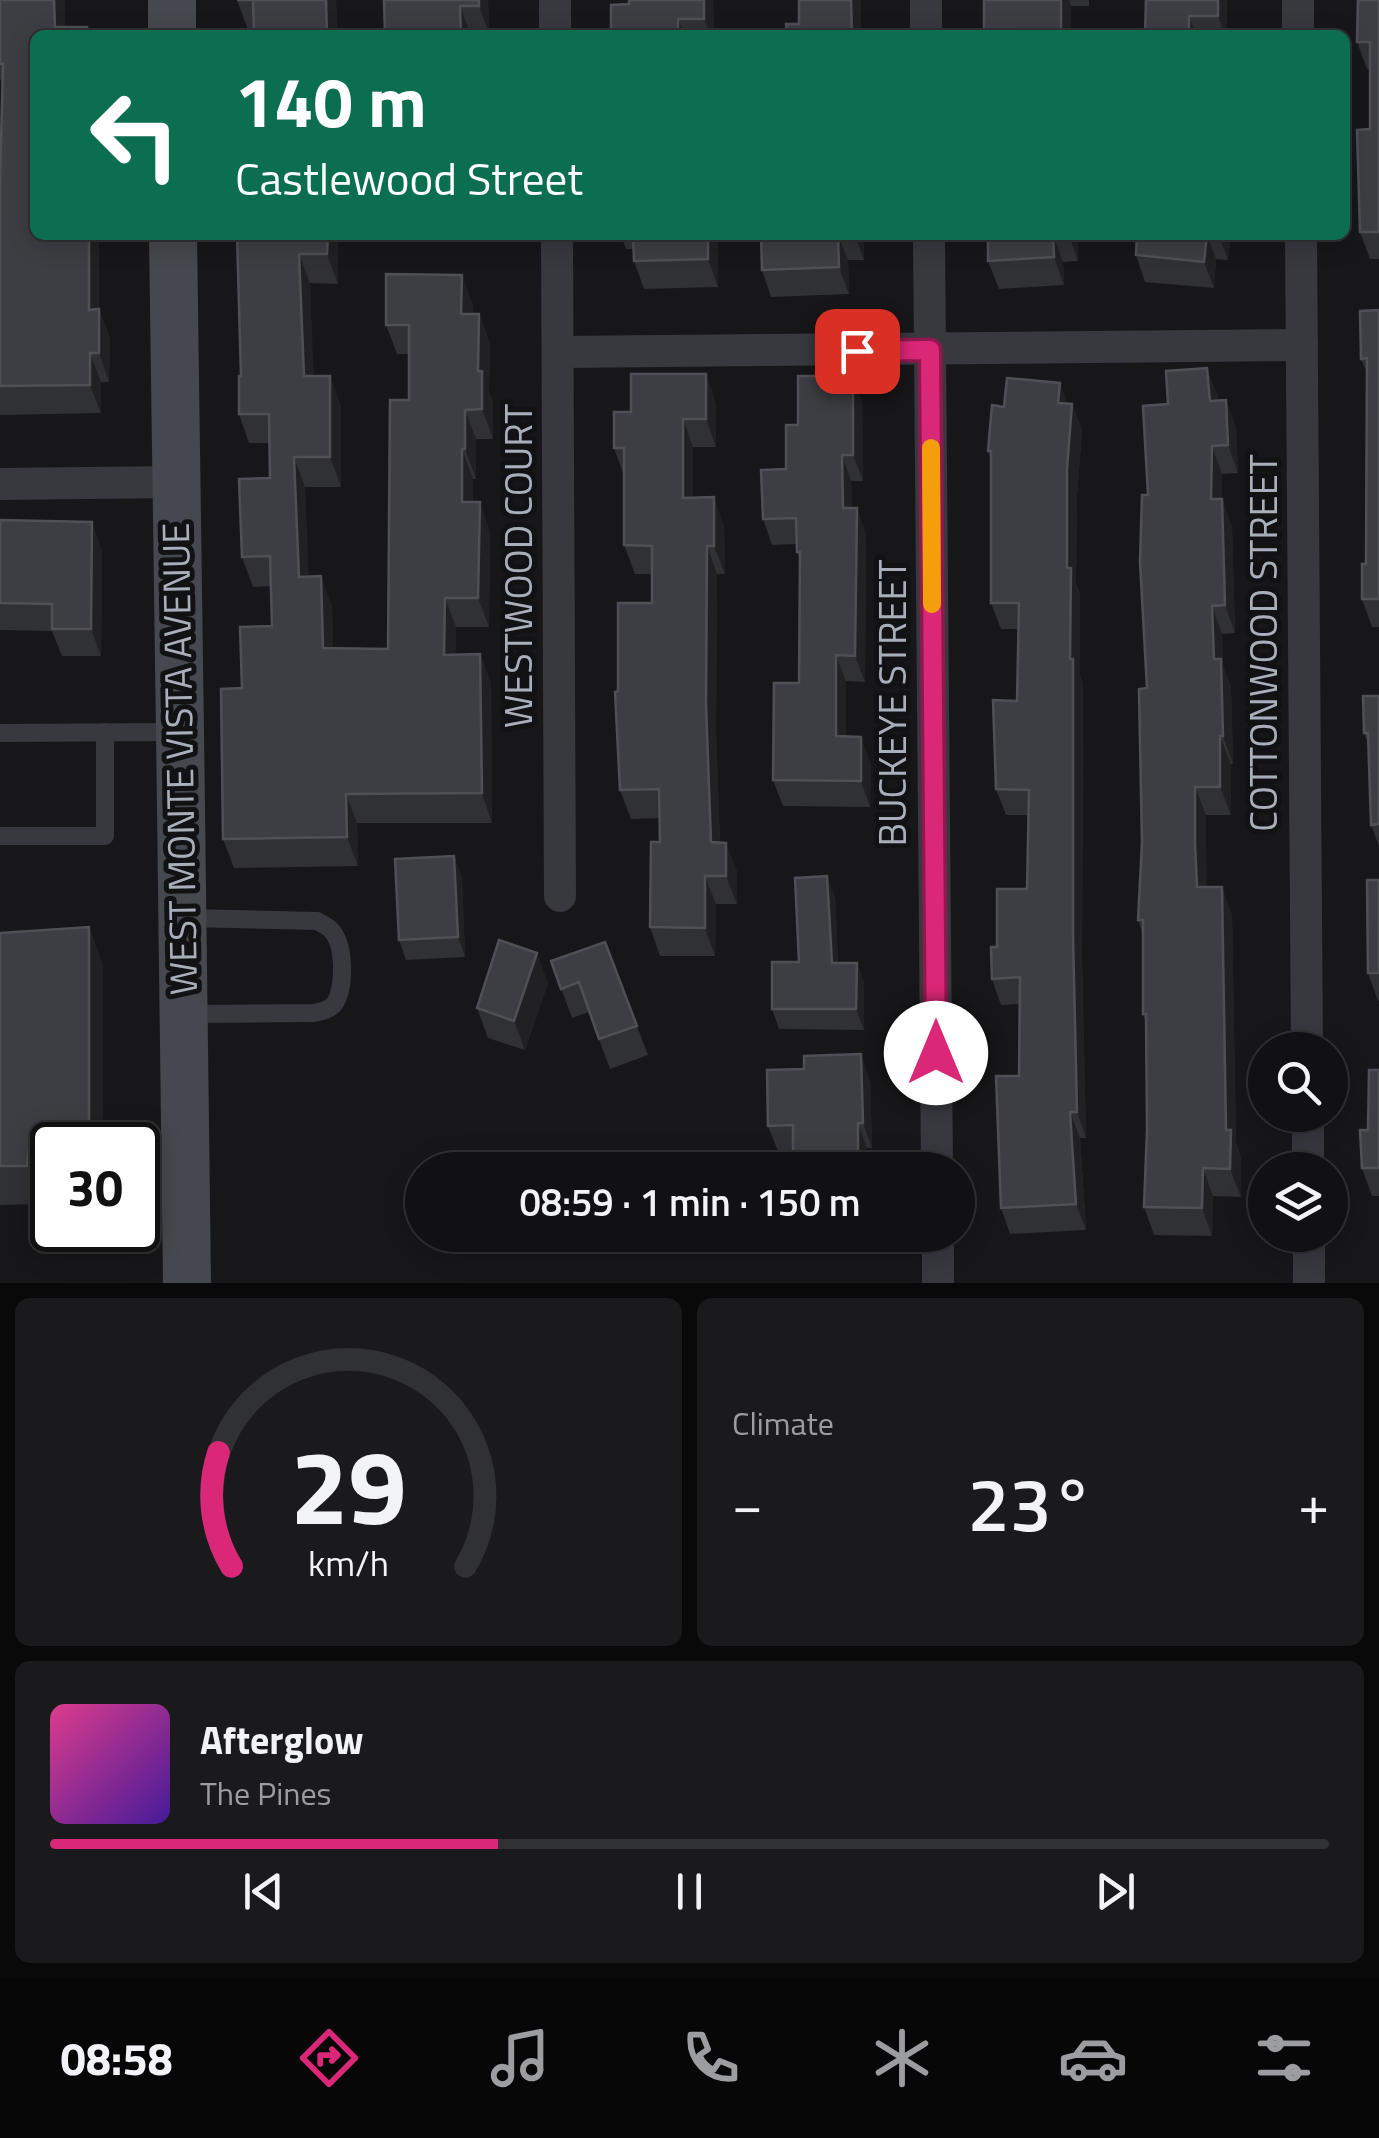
<!DOCTYPE html>
<html lang="en">
<head>
<meta charset="utf-8">
<style>
  body { margin:0; font-family:"Titillium Web",sans-serif; background:#1a1a1c; color:#f1f3f6; height:100vh; display:flex; flex-direction:column; font-size:38px; white-space:nowrap }
  * { box-sizing:border-box; margin:0 }
  p { font-size:32px; color:#9c9da0 }
  .icon { flex:none; width:55px; height:55px; fill:none; stroke:currentColor; stroke-width:2; stroke-linecap:round; stroke-linejoin:round }
  .map { position:relative; height:1283px; overflow:hidden }
  .drawer { display:flex; flex-direction:column; gap:15px; padding:15px; background:#09090a; flex:1 }
  .drawer>* { flex:none }
  .top-card { position:absolute; left:30px; top:30px; width:1320px; height:210px; border-radius:15px; box-shadow:0 5px 25px #0003,0 0 0 2px #303133; background:#0b6e4f; color:#fff; overflow:hidden }
  .buttons { position:absolute; left:1248px; top:1032px; display:grid; gap:20px }
  .buttons a { display:grid; place-items:center; width:100px; height:100px; border-radius:50%; background:#111113; box-shadow:0 5px 25px #0003,0 0 0 2px #303133; font-size:50px }
  .speed { position:absolute; left:30px; top:1122px; display:flex; gap:20px; font-size:50px; font-weight:700; text-align:center }
  .speed>* { display:grid; place-content:center; width:130px; height:130px; border-radius:50%; background:#111113; box-shadow:0 5px 25px #0003,0 0 0 2px #303133; line-height:1 }
  .speed .limit { border:5px solid #111; border-radius:15px; background:#fff; color:#111 }
  .pin { position:absolute; display:grid; place-items:center; width:85px; height:85px; color:#fff; margin:-42px; border-radius:20px; box-shadow:0 5px 15px #0006 }
  .me { position:absolute; width:110px; margin:-55px; rotate:0deg; stroke-linejoin:round; filter:drop-shadow(0 0 8px #0008) }
  .turn { display:flex; align-items:center; gap:35px; height:210px; padding:0 40px; font-size:45px }
  .turn .icon { width:130px; height:130px; stroke-width:2.5 }
  .turn b { display:block; font-size:70px; line-height:85px }
  .big { font-size:75px; font-weight:600; line-height:1.1 }
  .drawer .widget { flex:1; display:flex; flex-direction:column; justify-content:center; gap:15px; min-width:0; padding:0 35px; border-radius:15px; background:#1a1a1c }
  .drawer .dial { align-items:center; gap:0 }
  .dial svg { height:260px; overflow:visible; fill:none; stroke:#303133; stroke-width:7; stroke-linecap:round; text-anchor:middle }
  .dial text { fill:#f1f3f6; stroke:none }
  .song { display:flex; align-items:center; gap:30px }
  .cover { width:120px; height:120px; border-radius:15px; background:linear-gradient(135deg,hsl(330 70% 55%),hsl(260 70% 35%)) }
  .played { height:10px; border-radius:5px; background:linear-gradient(90deg,#db2777 35%,#303133 35%) }
  .keys { display:flex; justify-content:space-around; direction:ltr }
  .heat { display:flex; justify-content:space-between; align-items:center; font-size:55px; direction:ltr }
  .drawer .tiles { flex:1; display:grid; gap:15px; grid-template-columns:1fr 1fr }
  .widget:last-child { grid-column:span 2 }
  .trip { position:absolute; left:405px; top:1152px; width:570px; height:100px; border-radius:50px; background:#111113; box-shadow:0 5px 25px #0003,0 0 0 2px #303133; font-weight:600; line-height:100px; text-align:center }
  .menu { display:flex; height:160px; justify-content:space-around; align-items:center; background:#070708; color:#9c9da0 }
  .menu .icon { width:70px; height:70px }
  .menu .selected { color:#db2777 }
  .menu b { font-size:45px; color:#f1f3f6 }
  .map>svg:first-child { display:block }
  .lines { fill:none; stroke-linecap:round; stroke-linejoin:round }
  .lane { stroke:#38393f; stroke-width:18 }
  .street { stroke:#38393f; stroke-width:32 }
  .secondary { stroke:#46484f; stroke-width:48 }
  .wall { fill:#303135 }
  .shaded-wall { fill:#212124 }
  .building { fill:#3d3e43; stroke:#4e5056; stroke-width:2.5 }
  .route-casing { stroke:#8e194d; stroke-width:25 }
  .route { stroke:#db2777; stroke-width:18 }
  .slow { stroke:#f59e0b; stroke-width:18 }
  .labels { text-anchor:middle; stroke-width:10; stroke-linejoin:round; paint-order:stroke }
  .street-label { font-size:38px; fill:#a9afba; stroke:#121214 }
</style>
</head>
<body>
<div class="map">
<svg width="1379" height="1283" viewBox="0 0 1379 1283">
  <rect width="100%" height="100%" fill="#171719"/>
  <g class="lines">
    <g class="lane">
      <polyline points="0,733 178,732"/>
      <polyline points="0,836 105,836 105,732"/>
      <path d="M185 918 317 921C322 924 327 926 331 930 345 944 345 988 335 1003 330 1010 321 1012 313 1013L186 1014"/>
    </g>
    <g class="street">
      <polyline points="555,0 555,35"/>
      <polyline points="926,0 926,35"/>
      <polyline points="1298,0 1298,35"/>
      <polyline points="557,235 560,896"/>
      <polyline points="929,235 937,1170"/>
      <polyline points="1301,235 1307,1050"/>
      <polyline points="559,352 1302,345"/>
      <polyline points="0,484 175,482"/>
      <polyline points="1308,1115 1308,1170"/>
      <polyline points="938,1235 938,1283"/>
      <polyline points="1309,1235 1309,1283"/>
    </g>
    <g class="secondary">
      <polyline points="172,35 172,0"/>
      <path d="M173 235C176 584 185 934 187 1283"/>
    </g>
  </g>
  <g class="wall">
    <polygon points="0,0 35,35 35,235 97,235 99,242 99,310 110,338 109,382 101,382 101,413 0,415 0,183 2,84 0,78"/>
    <polygon points="237,0 336,0 337,35 248,30"/>
    <polygon points="384,0 488,0 489,33 470,33"/>
    <polygon points="629,0 713,0 714,35 611,35 629,4"/>
    <polygon points="984,0 1089,0 1089,6 1071,6 1071,35 986,35 984,29"/>
    <polygon points="1227,0 1227,35 1145,35"/>
    <polygon points="1379,0 1379,259 1370,259 1360,232 1370,129 1370,69 1367,69 1357,42"/>
    <polygon points="237,235 338,235 338,284 310,283 313,376 341,405 341,487 305,487 308,577 332,606 333,649 388,649 409,400 409,354 397,354 386,325 473,304 473,314 479,314 490,343 489,392 493,401 493,439 476,439 476,479 473,479 473,502 490,532 489,627 456,627 455,655 480,654 491,684 492,823 357,823 358,866 234,868 223,839 242,688 272,626 271,586 253,587 242,557 270,478 270,443 249,443 239,414 241,376"/>
    <polygon points="621,235 717,235 718,239 718,287 644,289 634,261 634,249 626,249"/>
    <polygon points="761,235 863,235 864,260 848,260 849,294 771,297 762,270"/>
    <polygon points="988,235 1077,235 1078,261 1063,262 1064,285 999,289 988,261"/>
    <polygon points="1137,235 1231,235 1228,260 1216,259 1214,288 1145,282 1136,255"/>
    <polygon points="1379,310 1379,627 1372,627 1362,599 1366,564 1367,373 1361,359"/>
    <polygon points="1060,383 1067,404 1072,404 1082,430 1077,495 1076,584 1080,594 1080,676 1083,685 1082,960 1086,1138 1080,1138 1086,1230 1010,1234 1001,1208 1019,1076 1020,1004 1001,1005 992,979 997,947 1027,889 1029,815 1006,815 996,789 1017,701 1018,629 1001,629 991,603 991,460 988,451 1004,407"/>
    <polygon points="1218,396 1218,400 1226,400 1236,428 1238,473 1222,474 1222,499 1232,527 1235,633 1222,634 1223,666 1231,687 1233,764 1231,764 1231,815 1206,815 1205,872 1206,887 1232,915 1236,1143 1241,1158 1241,1197 1213,1196 1212,1236 1154,1235 1144,1207 1147,1129 1146,1023 1143,1014 1143,934 1138,920 1147,688 1148,495 1168,404"/>
    <polygon points="862,402 863,481 851,481 852,508 866,534 865,682 846,681 846,736 871,763 870,807 783,806 773,780 799,683 800,561 797,552 797,544 772,545 763,519 786,469 798,425"/>
    <polygon points="716,403 716,447 693,447 693,498 724,526 725,574 717,574 716,732 720,843 737,871 737,904 716,904 715,956 660,956 650,927 660,842 660,818 631,819 620,790 618,691 652,603 652,574 635,574 624,545 624,476 614,448"/>
    <polygon points="0,520 102,550 101,656 62,656 52,631 0,630"/>
    <polygon points="1379,696 1379,846 1371,825 1369,746 1364,733"/>
    <polygon points="462,877 465,957 406,960 399,940"/>
    <polygon points="1379,880 1379,1001 1378,1001 1368,973"/>
    <polygon points="835,896 838,963 857,963 864,983 864,1030 779,1029 772,1009 799,962"/>
    <polygon points="89,927 103,966 103,1145 52,1145 52,1187 43,1187 41,1204 0,1205 0,933"/>
    <polygon points="605,942 648,1055 610,1069 589,1012 572,1018 551,961"/>
    <polygon points="548,983 525,1050 488,1038 477,1008"/>
    <polygon points="1379,1070 1379,1196 1372,1196 1362,1168"/>
    <polygon points="870,1080 872,1148 867,1148 867,1170 793,1170 793,1151 778,1151 768,1126"/>
    <polygon points="811,1235 867,1235 867,1241 814,1241"/>
  </g>
  <g class="shaded-wall">
    <polygon points="54,0 65,0 65,35 55,27"/>
    <polygon points="326,0 336,0 337,35 327,35"/>
    <polygon points="479,0 488,0 489,33 479,6"/>
    <polygon points="704,0 713,0 714,35 710,35 704,19"/>
    <polygon points="851,0 861,0 861,35 852,35"/>
    <polygon points="1061,0 1069,0 1071,6 1071,35 1061,35"/>
    <polygon points="1218,0 1227,0 1227,35 1225,35 1218,16"/>
    <polygon points="460,6 470,33 470,35 461,35"/>
    <polygon points="1189,16 1196,35 1189,35"/>
    <polygon points="678,19 684,35 678,35"/>
    <polygon points="89,235 97,235 99,242 99,310 110,338 109,382 99,353 89,310"/>
    <polygon points="328,235 338,235 338,284 327,254"/>
    <polygon points="708,235 717,235 718,239 718,287 708,259"/>
    <polygon points="838,235 848,260 849,294 839,267"/>
    <polygon points="855,235 863,235 864,260"/>
    <polygon points="1053,235 1063,262 1064,285 1054,257"/>
    <polygon points="1069,235 1077,235 1078,261"/>
    <polygon points="1207,235 1216,259 1214,288 1204,262"/>
    <polygon points="1219,235 1231,235 1228,260"/>
    <polygon points="299,254 310,283 315,406 304,376"/>
    <polygon points="462,275 473,304 472,343 461,314"/>
    <polygon points="479,314 490,343 489,392 493,401 493,439 482,409 478,371"/>
    <polygon points="90,353 101,382 101,413 90,385"/>
    <polygon points="1207,368 1218,396 1220,429 1210,401"/>
    <polygon points="706,374 716,403 716,447 706,419"/>
    <polygon points="330,376 341,405 341,487 330,457"/>
    <polygon points="853,376 862,402 863,481 853,455"/>
    <polygon points="1060,383 1069,409 1058,403"/>
    <polygon points="1226,400 1236,428 1238,473 1228,445"/>
    <polygon points="1072,404 1082,430 1077,495 1076,584 1080,594 1080,676 1083,685 1082,960 1086,1138 1077,1112 1073,934 1067,568 1067,469"/>
    <polygon points="465,410 476,439 476,479 465,449"/>
    <polygon points="683,419 693,447 693,526 683,498"/>
    <polygon points="1212,446 1222,474 1222,499 1232,527 1235,633 1225,605 1211,499"/>
    <polygon points="462,449 473,479 473,531 462,502"/>
    <polygon points="842,455 851,481 853,534 843,508"/>
    <polygon points="294,457 305,487 310,607 299,577"/>
    <polygon points="714,497 724,526 725,574 714,546"/>
    <polygon points="480,502 490,532 489,627 478,598"/>
    <polygon points="857,508 866,534 865,682 855,656"/>
    <polygon points="92,522 102,550 101,656 91,629"/>
    <polygon points="707,546 717,574 716,732 721,871 711,842 706,704"/>
    <polygon points="321,576 332,606 334,678 323,648"/>
    <polygon points="445,598 456,627 455,685 444,655"/>
    <polygon points="1212,606 1222,634 1223,666 1231,687 1233,764 1223,736 1214,659"/>
    <polygon points="480,654 491,684 492,823 482,793"/>
    <polygon points="836,655 846,681 846,762 836,736"/>
    <polygon points="1220,736 1231,764 1231,815 1220,787"/>
    <polygon points="861,737 871,763 870,807 861,781"/>
    <polygon points="1195,787 1206,815 1207,915 1197,887"/>
    <polygon points="346,794 357,823 358,866 347,837"/>
    <polygon points="726,843 737,871 737,904 726,876"/>
    <polygon points="454,856 462,877 465,957 458,937"/>
    <polygon points="705,876 716,904 715,956 705,928"/>
    <polygon points="827,876 835,896 839,983 832,963"/>
    <polygon points="1222,887 1232,915 1236,1143 1241,1158 1241,1197 1230,1169 1226,1130"/>
    <polygon points="89,927 103,966 103,1145 89,1145"/>
    <polygon points="537,953 548,983 525,1050 514,1021"/>
    <polygon points="857,963 864,983 864,1030 856,1009"/>
    <polygon points="861,1054 870,1080 872,1148 863,1123"/>
    <polygon points="1070,1112 1080,1138 1086,1230 1076,1204"/>
    <polygon points="858,1123 867,1148 867,1170 858,1170"/>
    <polygon points="29,1148 43,1187 41,1204 27,1166"/>
    <polygon points="1203,1168 1213,1196 1212,1236 1202,1208"/>
  </g>
  <g class="building">
    <polygon points="0,0 54,0 55,27 87,27 87,35 35,35 35,235 89,235 89,310 99,309 99,353 90,353 90,385 0,386 0,183 3,64 0,64"/>
    <polygon points="237,0 326,0 327,35 254,35 253,0"/>
    <polygon points="384,0 479,0 479,6 460,6 461,35 385,35"/>
    <polygon points="629,0 704,0 704,19 678,19 678,35 611,35 611,5 629,4"/>
    <polygon points="799,0 851,0 852,35 787,35 786,24 799,24"/>
    <polygon points="984,0 1061,0 1061,35 1014,35 1014,29 984,29"/>
    <polygon points="1146,0 1218,0 1218,16 1189,16 1189,35 1145,35"/>
    <polygon points="1358,0 1379,0 1379,232 1360,232 1357,130 1370,129 1370,42 1357,42"/>
    <polygon points="237,235 328,235 327,254 299,254 304,376 330,376 330,457 294,457 299,577 321,576 323,648 388,649 390,400 409,400 409,325 386,325 386,274 462,275 461,314 479,314 478,371 482,371 482,409 465,410 465,449 462,449 462,502 480,502 478,598 445,598 444,655 480,654 482,793 346,794 347,837 223,839 221,689 242,688 240,627 272,626 270,556 242,557 239,479 270,478 269,414 239,414 239,376 241,376"/>
    <polygon points="633,235 708,235 708,259 634,261"/>
    <polygon points="761,235 838,235 839,267 762,270"/>
    <polygon points="988,235 1053,235 1054,257 988,261"/>
    <polygon points="1137,235 1207,235 1204,262 1136,255"/>
    <polygon points="1379,310 1379,599 1362,599 1362,564 1366,564 1367,358 1361,359 1360,311"/>
    <polygon points="1207,368 1210,401 1226,400 1228,445 1212,446 1211,499 1222,499 1225,605 1212,606 1214,659 1221,659 1223,736 1220,736 1220,787 1195,787 1195,844 1197,887 1222,887 1226,1130 1231,1130 1230,1169 1203,1168 1202,1208 1144,1207 1147,1129 1146,1014 1143,1014 1143,920 1138,920 1142,843 1139,689 1147,688 1140,562 1142,495 1148,495 1143,406 1168,404 1166,371"/>
    <polygon points="631,374 706,374 706,419 683,419 683,498 714,497 714,546 707,546 706,704 711,842 726,843 726,876 705,876 705,928 650,927 651,842 660,842 659,789 620,790 615,692 618,691 618,603 652,603 652,546 624,545 624,448 614,448 614,412 631,412"/>
    <polygon points="798,376 853,376 853,455 842,455 843,508 857,508 855,656 836,655 836,736 861,737 861,781 773,780 774,683 799,683 800,552 797,552 796,518 763,519 761,470 786,469 786,425 798,425"/>
    <polygon points="1007,378 1060,383 1058,403 1072,404 1067,469 1067,568 1071,568 1070,659 1073,659 1073,934 1077,1112 1070,1112 1076,1204 1001,1208 996,1076 1019,1076 1020,977 992,979 991,947 997,947 997,889 1027,889 1029,790 996,789 993,700 1017,701 1019,603 991,603 991,451 988,451 992,405 1004,407"/>
    <polygon points="0,520 92,522 91,629 52,629 52,604 0,603"/>
    <polygon points="1363,696 1379,696 1379,824 1371,825 1368,733 1364,733"/>
    <polygon points="454,856 458,937 399,940 395,859"/>
    <polygon points="827,876 832,963 857,963 856,1009 772,1009 772,962 799,962 795,878"/>
    <polygon points="1367,880 1379,880 1379,973 1368,973"/>
    <polygon points="89,927 89,1145 52,1145 52,1149 29,1148 27,1166 0,1166 0,933"/>
    <polygon points="499,940 537,953 514,1021 477,1008"/>
    <polygon points="605,942 637,1026 599,1039 579,982 561,989 551,961"/>
    <polygon points="861,1054 863,1123 858,1123 858,1170 793,1169 793,1125 768,1126 767,1070 804,1069 804,1056"/>
    <polygon points="1369,1070 1379,1070 1379,1168 1362,1168 1360,1130 1368,1130"/>
  </g>
  <g class="lines">
    <defs>
      <polyline id="route" points="857,351 930,350 936,1053"/>
    </defs>
    <use href="#route" class="route-casing"/>
    <use href="#route" class="route"/>
    <polyline class="slow" points="931,448 932,604"/>
  </g>
  <g class="labels">
    <g class="street-label">
      <text transform="translate(519 566) rotate(-90)" y="13">WESTWOOD COURT</text>
      <text transform="translate(1264 643) rotate(-90)" y="13">COTTONWOOD STREET</text>
      <text transform="translate(893 703) rotate(-90)" y="13">BUCKEYE STREET</text>
      <text transform="translate(180 759) rotate(-91)" y="13">WEST MONTE VISTA AVENUE</text>
    </g>
  </g>
</svg>
<div class="buttons">
<a><svg class="icon" aria-label="search" viewBox="0 0 24 24"><circle cx="10" cy="10" r="6"/><path d="M15 15l6 6"/></svg></a>
<a><svg class="icon" aria-label="layers" viewBox="0 0 24 24"><path d="M12 4l9 5-9 5-9-5zM3 14l9 5 9-5"/></svg></a>
</div>
<div class="speed"><div class="limit">30</div></div>
<div class="pin" style="left:857px;top:351px;background:#d93025"><svg class="icon" aria-label="arrive" viewBox="0 0 24 24"><path d="M6 21V4h12l-3 4 3 4H6"/></svg></div>
<svg class="me" style="left:936px;top:1053px" viewBox="-20 -20 40 40"><circle r="19" fill="#fff"/><path d="M0-13L10 11 0 6-10 11z" fill="#db2777"/></svg>
<div class="trip">08:59 · 1 min · 150 m</div>
<div class="top-card">
<div class="turn"><svg class="icon" aria-label="left" viewBox="0 0 24 24"><path d="M17 20v-9H6M10 6l-5 5 5 5"/></svg><div><b>140 m</b>Castlewood Street</div></div>
</div>
</div>
<section class="drawer">
<div class="tiles">
<div class="widget dial"><svg viewBox="0 0 100 80">
<path d="M14 69A42 42 0 1 1 86 69"/>
<path d="M14 69A42 42 0 0 1 10 34" stroke="#db2777"/>
<text x="50" y="56" font-size="32" font-weight="700">29</text>
<text x="50" y="72" font-size="11">km/h</text>
</svg></div>
<div class="widget"><p>Climate</p>
<div class="heat"><a>−</a><b class="big">23°</b><a>+</a></div>
</div>
<div class="widget">
<div class="song"><i class="cover"></i><div><b>Afterglow</b><p>The Pines</p></div></div>
<div class="played"></div>
<div class="keys"><svg class="icon" aria-label="previous" viewBox="0 0 24 24"><path d="M18 5L8 12l10 7zM5 5v14"/></svg><svg class="icon" aria-label="pause" viewBox="0 0 24 24"><path d="M8 5v14M16 5v14"/></svg><svg class="icon" aria-label="next" viewBox="0 0 24 24"><path d="M6 5l10 7-10 7zM19 5v14"/></svg></div>
</div>
</div>
</section>
<nav class="menu">
<b>08:58</b>
<svg class="icon selected" aria-label="directions" viewBox="0 0 24 24"><path d="M12 3l9 9-9 9-9-9zM9 14v-3h6M13 9l2 2-2 2"/></svg>
<svg class="icon" aria-label="music" viewBox="0 0 24 24"><path d="M9 18V5l10-2v13"/><circle cx="6" cy="18" r="3"/><circle cx="16" cy="16" r="3"/></svg>
<svg class="icon" aria-label="phone" viewBox="0 0 24 24"><path d="M5 4h4l2 5-3 2q2 4 5 5l2-3 5 2v4C11 20 4 13 5 4z"/></svg>
<svg class="icon" aria-label="climate" viewBox="0 0 24 24"><path d="M12 3v18M4 7l16 10M4 17L20 7"/></svg>
<svg class="icon" aria-label="car" viewBox="0 0 24 24"><path d="M5 17H2v-5l4-1 3-4h7l3 4 3 1v5h-3M9 17h6M6 11h13"/><circle cx="7" cy="17" r="2"/><circle cx="17" cy="17" r="2"/></svg>
<svg class="icon" aria-label="filters" viewBox="0 0 24 24"><path d="M4 7h16M4 17h16"/><circle cx="9" cy="7" r="2"/><circle cx="15" cy="17" r="2"/></svg>
</nav>
</body>
</html>
